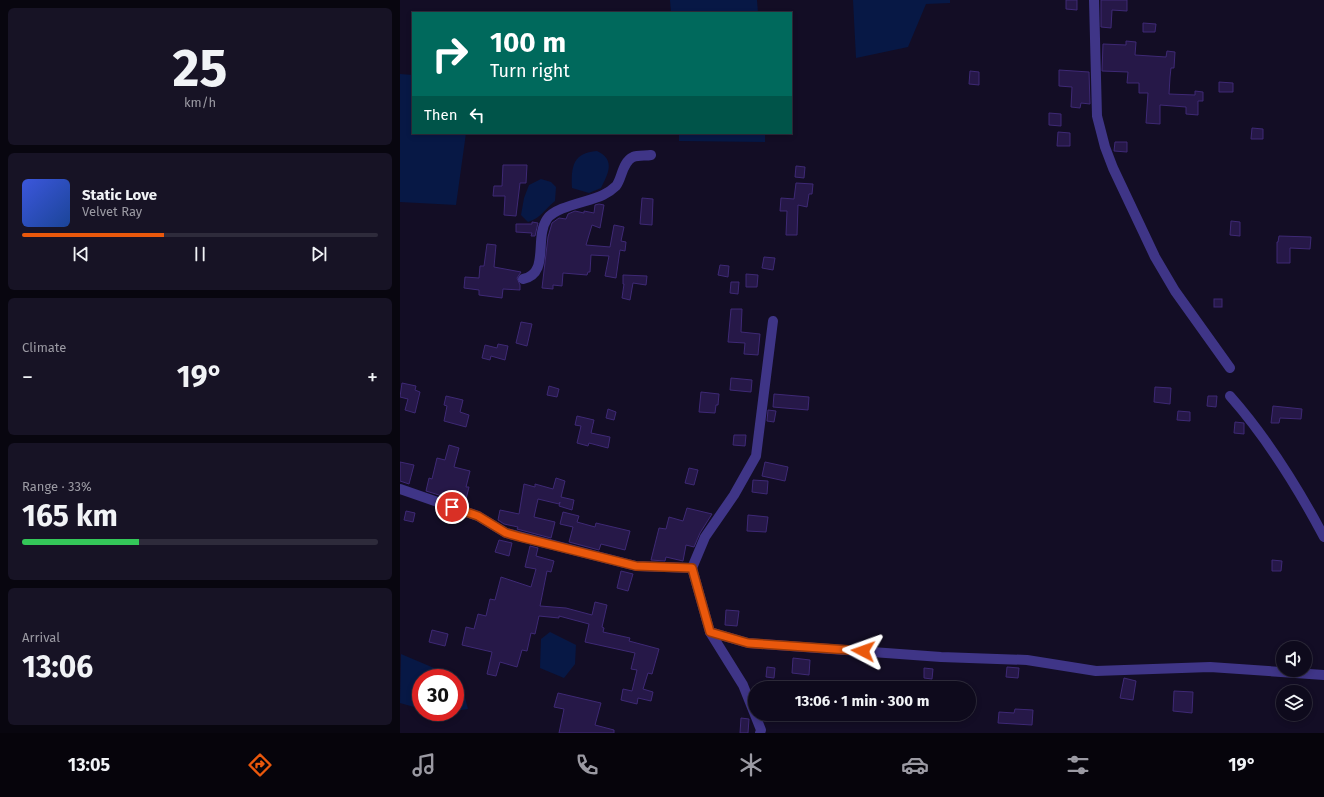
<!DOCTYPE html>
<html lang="en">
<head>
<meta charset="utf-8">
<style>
  body { margin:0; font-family:"Fira Sans",sans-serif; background:#171325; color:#f1f3f6; height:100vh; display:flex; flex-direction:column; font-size:15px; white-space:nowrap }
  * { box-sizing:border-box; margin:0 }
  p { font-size:13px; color:#9b9aa3 }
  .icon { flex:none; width:22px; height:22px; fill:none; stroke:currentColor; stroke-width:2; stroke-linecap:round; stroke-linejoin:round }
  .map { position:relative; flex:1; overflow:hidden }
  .panel { display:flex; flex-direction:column; gap:8px; padding:8px; background:#08060f; width:400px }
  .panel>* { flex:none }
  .hud { position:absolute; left:12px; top:12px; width:380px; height:122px; border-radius:0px; box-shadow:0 2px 6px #0003,0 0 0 1px #2e2b3b; background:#00695c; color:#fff; overflow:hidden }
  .tools { position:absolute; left:876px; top:641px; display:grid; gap:8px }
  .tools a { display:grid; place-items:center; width:36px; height:36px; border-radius:50%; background:#0e0a1c; box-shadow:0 2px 6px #0003,0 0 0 1px #2e2b3b; font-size:20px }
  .speed { position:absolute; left:12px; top:669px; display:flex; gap:8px; font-size:20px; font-weight:700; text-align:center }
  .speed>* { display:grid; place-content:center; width:52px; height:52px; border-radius:50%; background:#0e0a1c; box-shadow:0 2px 6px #0003,0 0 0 1px #2e2b3b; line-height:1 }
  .speed .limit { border:6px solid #d22; background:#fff; color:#111 }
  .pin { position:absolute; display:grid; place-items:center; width:34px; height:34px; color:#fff; margin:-17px; border:2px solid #fff; border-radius:50%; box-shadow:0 1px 4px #0007 }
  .me { position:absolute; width:44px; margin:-22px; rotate:274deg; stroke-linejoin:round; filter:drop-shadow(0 0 3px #0008) }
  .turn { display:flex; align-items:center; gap:14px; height:84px; padding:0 12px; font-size:18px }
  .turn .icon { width:52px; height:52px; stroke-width:2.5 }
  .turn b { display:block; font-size:28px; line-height:34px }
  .then { display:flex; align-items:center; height:38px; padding:0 12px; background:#0003; gap:8px; font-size:15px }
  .big { font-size:30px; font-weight:700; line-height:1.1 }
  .panel .tile { flex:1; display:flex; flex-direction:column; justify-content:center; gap:6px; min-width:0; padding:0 14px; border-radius:6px; background:#171325 }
  .panel .dial { align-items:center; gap:0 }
  .dial b { font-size:52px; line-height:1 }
  .song { display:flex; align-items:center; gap:12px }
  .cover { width:48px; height:48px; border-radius:6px; background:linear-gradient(135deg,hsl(230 70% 55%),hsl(220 70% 35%)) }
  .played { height:4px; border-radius:2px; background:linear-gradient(90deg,#ea580c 40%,#2e2b3b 40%) }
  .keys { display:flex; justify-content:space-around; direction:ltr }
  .heat { display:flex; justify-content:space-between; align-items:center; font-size:22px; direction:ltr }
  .charge { height:6px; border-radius:3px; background:linear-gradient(90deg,#34c759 33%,#2e2b3b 0) }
  .trip { position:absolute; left:348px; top:681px; width:228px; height:40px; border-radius:20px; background:#0e0a1c; box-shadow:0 2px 6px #0003,0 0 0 1px #2e2b3b; font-weight:700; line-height:40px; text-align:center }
  .menu { display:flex; height:64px; justify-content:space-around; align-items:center; background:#06040b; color:#9b9aa3 }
  .menu .icon { width:28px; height:28px }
  .menu .selected { color:#ea580c }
  .menu b { font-size:18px; color:#f1f3f6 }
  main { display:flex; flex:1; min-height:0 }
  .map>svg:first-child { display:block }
  .water { fill:#071845 }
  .building { fill:#261848; stroke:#3e2975 }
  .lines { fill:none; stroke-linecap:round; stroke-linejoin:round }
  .minor { stroke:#3f3587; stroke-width:10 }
  .route-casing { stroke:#983908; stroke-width:10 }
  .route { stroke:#ea580c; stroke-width:7 }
</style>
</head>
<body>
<main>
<section class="panel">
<div class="tile dial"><b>25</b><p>km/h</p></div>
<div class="tile">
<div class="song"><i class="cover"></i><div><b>Static Love</b><p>Velvet Ray</p></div></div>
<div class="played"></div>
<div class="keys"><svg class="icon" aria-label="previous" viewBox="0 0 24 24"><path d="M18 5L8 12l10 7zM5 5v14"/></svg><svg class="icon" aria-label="pause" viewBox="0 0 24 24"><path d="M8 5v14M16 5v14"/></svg><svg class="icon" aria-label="next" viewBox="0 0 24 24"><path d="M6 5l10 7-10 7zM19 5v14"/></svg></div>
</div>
<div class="tile"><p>Climate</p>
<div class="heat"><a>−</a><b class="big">19°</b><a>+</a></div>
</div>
<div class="tile"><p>Range · 33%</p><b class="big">165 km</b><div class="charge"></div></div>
<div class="tile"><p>Arrival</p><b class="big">13:06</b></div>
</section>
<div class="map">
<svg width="924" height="733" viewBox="0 0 924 733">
  <rect width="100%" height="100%" fill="#130d25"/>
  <g class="water">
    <polygon points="270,0 357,0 358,13 271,13"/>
    <polygon points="453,0 550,0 550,3 526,4 508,47 456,58"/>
    <polygon points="0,74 13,75 13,133 66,133 56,205 0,202"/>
    <polygon points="279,133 365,133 365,142 279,141"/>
    <path d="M197 151C216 160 208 174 201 188L189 193 172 188C171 166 173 153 197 151Z"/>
    <path d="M141 179 151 182 156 187 155 201C145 209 141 218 128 222L121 215 124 198 129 185Z"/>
    <polygon points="150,632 176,645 175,664 164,678 140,668 141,639"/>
    <polygon points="1,654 60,679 68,709 55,711 55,678 21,678 21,709 0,703"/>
  </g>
  <g class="building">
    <polygon points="666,0 677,0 677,10 666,9"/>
    <polygon points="701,0 727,0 727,11 712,10 711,28 701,27"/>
    <polygon points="743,23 756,24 755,32 743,32"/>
    <polygon points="726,41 736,42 735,55 766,57 767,51 775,52 774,68 771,68 770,77 769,94 795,95 795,91 803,92 803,101 798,101 798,115 786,114 786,107 760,105 760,124 746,123 748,93 739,93 739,83 727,83 728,72 702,71 703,44 726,45"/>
    <polygon points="659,70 689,72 690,104 681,103 680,108 671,107 672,87 659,86"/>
    <polygon points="570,71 579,72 579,85 569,84"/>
    <polygon points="819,82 833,83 833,92 819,92"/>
    <polygon points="649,113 661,114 661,126 649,125"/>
    <polygon points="852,128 863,129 863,139 851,139"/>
    <polygon points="658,132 670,133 670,146 657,146"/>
    <polygon points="715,142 727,142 727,152 714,151"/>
    <polygon points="103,165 127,165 126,183 120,183 116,216 104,215 105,196 93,196 94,186 102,186"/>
    <polygon points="396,166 405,167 404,178 395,177"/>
    <polygon points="396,183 413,184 412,194 409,194 407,207 398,205 397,235 386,235 387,211 380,211 381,198 394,199"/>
    <polygon points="242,198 253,199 252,225 240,224"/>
    <polygon points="199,204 204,205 200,228 192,225 186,245 210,247 214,225 224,227 221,241 226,242 225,251 220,250 216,278 205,276 209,256 191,255 190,272 188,272 187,275 163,273 162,286 153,285 153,289 142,288 148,237 152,223 159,218 166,219 168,214 175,211 184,213 184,211 194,213 195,205"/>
    <polygon points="831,221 840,222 840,236 830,235"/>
    <polygon points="132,222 138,223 135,236 131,236 132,233 116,232 116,224 132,224"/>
    <polygon points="879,236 911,237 910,249 890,248 890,263 877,263 877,242 878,242"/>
    <polygon points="87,244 96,245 94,267 121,272 117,278 120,285 120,290 103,289 102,298 79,295 79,290 64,288 65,277 79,278 80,266 84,266"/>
    <polygon points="364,257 375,258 373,270 362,268"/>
    <polygon points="320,265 329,266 328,277 318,275"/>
    <polygon points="346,274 358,275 357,287 346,287"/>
    <polygon points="223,275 247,276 246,285 233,283 230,300 222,298 224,284 223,284"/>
    <polygon points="331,282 339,282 338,294 330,293"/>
    <rect x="814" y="299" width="8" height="8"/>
    <polygon points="331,309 342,309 341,332 360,334 358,355 344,354 345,343 328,342"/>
    <polygon points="121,322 132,324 127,346 116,343"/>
    <polygon points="98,344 108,346 105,360 91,356 90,360 82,358 85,345 97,348"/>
    <polygon points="331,378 352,380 351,392 330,390"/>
    <polygon points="2,383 16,386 15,390 20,392 15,413 5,410 8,399 0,397"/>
    <polygon points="149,386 159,389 157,397 147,395"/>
    <polygon points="755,387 771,388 770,404 754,402"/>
    <polygon points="301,392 319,394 318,405 316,405 315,413 299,412"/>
    <polygon points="374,394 409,397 408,410 373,407"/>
    <polygon points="46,396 63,400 60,412 69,415 66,427 44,421 47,406 44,405"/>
    <polygon points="808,396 817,396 816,407 807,406"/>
    <polygon points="873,406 902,409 901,419 880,418 879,423 871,423"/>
    <polygon points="208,409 216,412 214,420 206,418"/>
    <polygon points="368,410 376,411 374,422 367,421"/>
    <polygon points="778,411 790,412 790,421 777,420"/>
    <polygon points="177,416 194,420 191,433 210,437 208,448 189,443 188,446 177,443 181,426 175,425"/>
    <polygon points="835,422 844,423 844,434 834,433"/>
    <polygon points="334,435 346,435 345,446 333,445"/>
    <polygon points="49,445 59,448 54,467 70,471 66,487 69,487 65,503 26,491 29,478 32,479 37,458 45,460"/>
    <polygon points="0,462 14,465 9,484 0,481"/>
    <polygon points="365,462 388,467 385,481 362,476"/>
    <polygon points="289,468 298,470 294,485 285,483"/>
    <polygon points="156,478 165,481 161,497 174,500 172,510 159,506 160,502 159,504 138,499 134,517 155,522 151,538 117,529 118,527 104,524 98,520 100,510 119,514 124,484 135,487 135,484 153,489"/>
    <polygon points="353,480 368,481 367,494 352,492"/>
    <polygon points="287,508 312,514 300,533 294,547 286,545 283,561 266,557 265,561 251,560 259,528 266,529 269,517 283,521"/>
    <polygon points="6,511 15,513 13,522 4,520"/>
    <polygon points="163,512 179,516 177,522 195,527 196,523 230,531 225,550 201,544 199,550 169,542 173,527 160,524"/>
    <polygon points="348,515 368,517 366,532 347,531"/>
    <polygon points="99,540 112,543 109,556 95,552"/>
    <polygon points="130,546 138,548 136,556 154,561 151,572 147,571 140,606 166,608 192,615 195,602 207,605 202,627 204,628 203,632 230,638 229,641 259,649 252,674 248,673 243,689 253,692 251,701 238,698 237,704 221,700 223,689 232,691 237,670 231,669 235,653 185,642 189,624 159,616 159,618 139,616 135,634 131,633 127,651 122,650 117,667 100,662 96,676 87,674 92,652 62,645 66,627 74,629 78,614 86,616 90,599 95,600 101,577 131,587 136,569 125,567"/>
    <polygon points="872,560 882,561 881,571 872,571"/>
    <polygon points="221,571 233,574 228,591 217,588"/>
    <polygon points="326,610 339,611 337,626 325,625"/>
    <polygon points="32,630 48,634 45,646 29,642"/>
    <polygon points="393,658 410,660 409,675 392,673"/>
    <polygon points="367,667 375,668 374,678 366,677"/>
    <polygon points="607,667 619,668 618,678 606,677"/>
    <polygon points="524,668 533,669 532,679 524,678"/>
    <polygon points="724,678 736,681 733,700 720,698"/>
    <polygon points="774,691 793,692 792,713 773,711"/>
    <polygon points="158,693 201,703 195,725 214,730 214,733 159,733 164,709 154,707"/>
    <polygon points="615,709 633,710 632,725 598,723 599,712 614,713"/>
    <polygon points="341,718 349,719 348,733 340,733"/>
  </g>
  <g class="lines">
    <g class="minor">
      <polyline points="694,0 697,116 705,147 713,168 755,257 775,291 830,368"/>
      <path d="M123 279C150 274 134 238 147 219 156 206 189 202 203 195 207 193 213 189 216 186 222 179 222 162 233 157 238 155 246 156 251 155"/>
      <path d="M830 396C868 439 897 486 924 537"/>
      <polyline points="0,489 78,516 106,533 236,566 292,568 310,632 343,685 361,730 360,733"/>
      <polyline points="292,568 305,537 334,495 356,456 373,321"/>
      <polyline points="310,632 348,643 541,657 627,660 696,671 810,667 924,675"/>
    </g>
  </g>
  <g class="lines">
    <defs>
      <polyline id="route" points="52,507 78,516 106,533 120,537 236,566 292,568 310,632 348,643 463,651"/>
    </defs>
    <use href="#route" class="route-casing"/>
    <use href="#route" class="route"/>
  </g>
</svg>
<div class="tools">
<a><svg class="icon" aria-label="sound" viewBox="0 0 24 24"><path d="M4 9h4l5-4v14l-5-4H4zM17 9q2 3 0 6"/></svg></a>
<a><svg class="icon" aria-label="layers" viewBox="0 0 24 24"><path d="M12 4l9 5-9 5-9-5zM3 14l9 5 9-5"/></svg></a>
</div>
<div class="speed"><div class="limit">30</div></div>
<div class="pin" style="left:52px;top:507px;background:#d93025"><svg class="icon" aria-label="arrive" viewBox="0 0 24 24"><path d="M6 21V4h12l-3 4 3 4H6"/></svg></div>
<svg class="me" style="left:463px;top:651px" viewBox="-20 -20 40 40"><path d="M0-17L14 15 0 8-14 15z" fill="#ea580c" stroke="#fff" stroke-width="4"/></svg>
<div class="trip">13:06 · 1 min · 300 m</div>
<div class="hud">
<div class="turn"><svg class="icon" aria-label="right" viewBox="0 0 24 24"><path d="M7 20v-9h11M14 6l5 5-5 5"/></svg><div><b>100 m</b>Turn right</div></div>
<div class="then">Then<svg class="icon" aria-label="left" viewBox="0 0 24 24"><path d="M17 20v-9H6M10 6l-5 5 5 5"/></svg></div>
</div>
</div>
</main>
<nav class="menu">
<b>13:05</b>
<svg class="icon selected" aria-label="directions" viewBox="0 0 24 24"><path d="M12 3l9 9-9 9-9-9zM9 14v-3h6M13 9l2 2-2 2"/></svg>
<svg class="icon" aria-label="music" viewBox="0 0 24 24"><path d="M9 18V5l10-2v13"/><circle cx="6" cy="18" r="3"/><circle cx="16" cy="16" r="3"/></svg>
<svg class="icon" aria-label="phone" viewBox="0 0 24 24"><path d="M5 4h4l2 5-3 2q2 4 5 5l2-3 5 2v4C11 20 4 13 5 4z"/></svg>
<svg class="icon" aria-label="climate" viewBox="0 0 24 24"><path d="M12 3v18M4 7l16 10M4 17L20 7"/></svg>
<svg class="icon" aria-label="car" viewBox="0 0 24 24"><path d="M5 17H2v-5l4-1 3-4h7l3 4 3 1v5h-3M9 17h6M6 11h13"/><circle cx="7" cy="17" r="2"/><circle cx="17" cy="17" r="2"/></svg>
<svg class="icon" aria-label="filters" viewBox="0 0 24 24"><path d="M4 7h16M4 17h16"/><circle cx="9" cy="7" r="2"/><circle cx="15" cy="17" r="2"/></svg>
<b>19°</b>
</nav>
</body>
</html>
